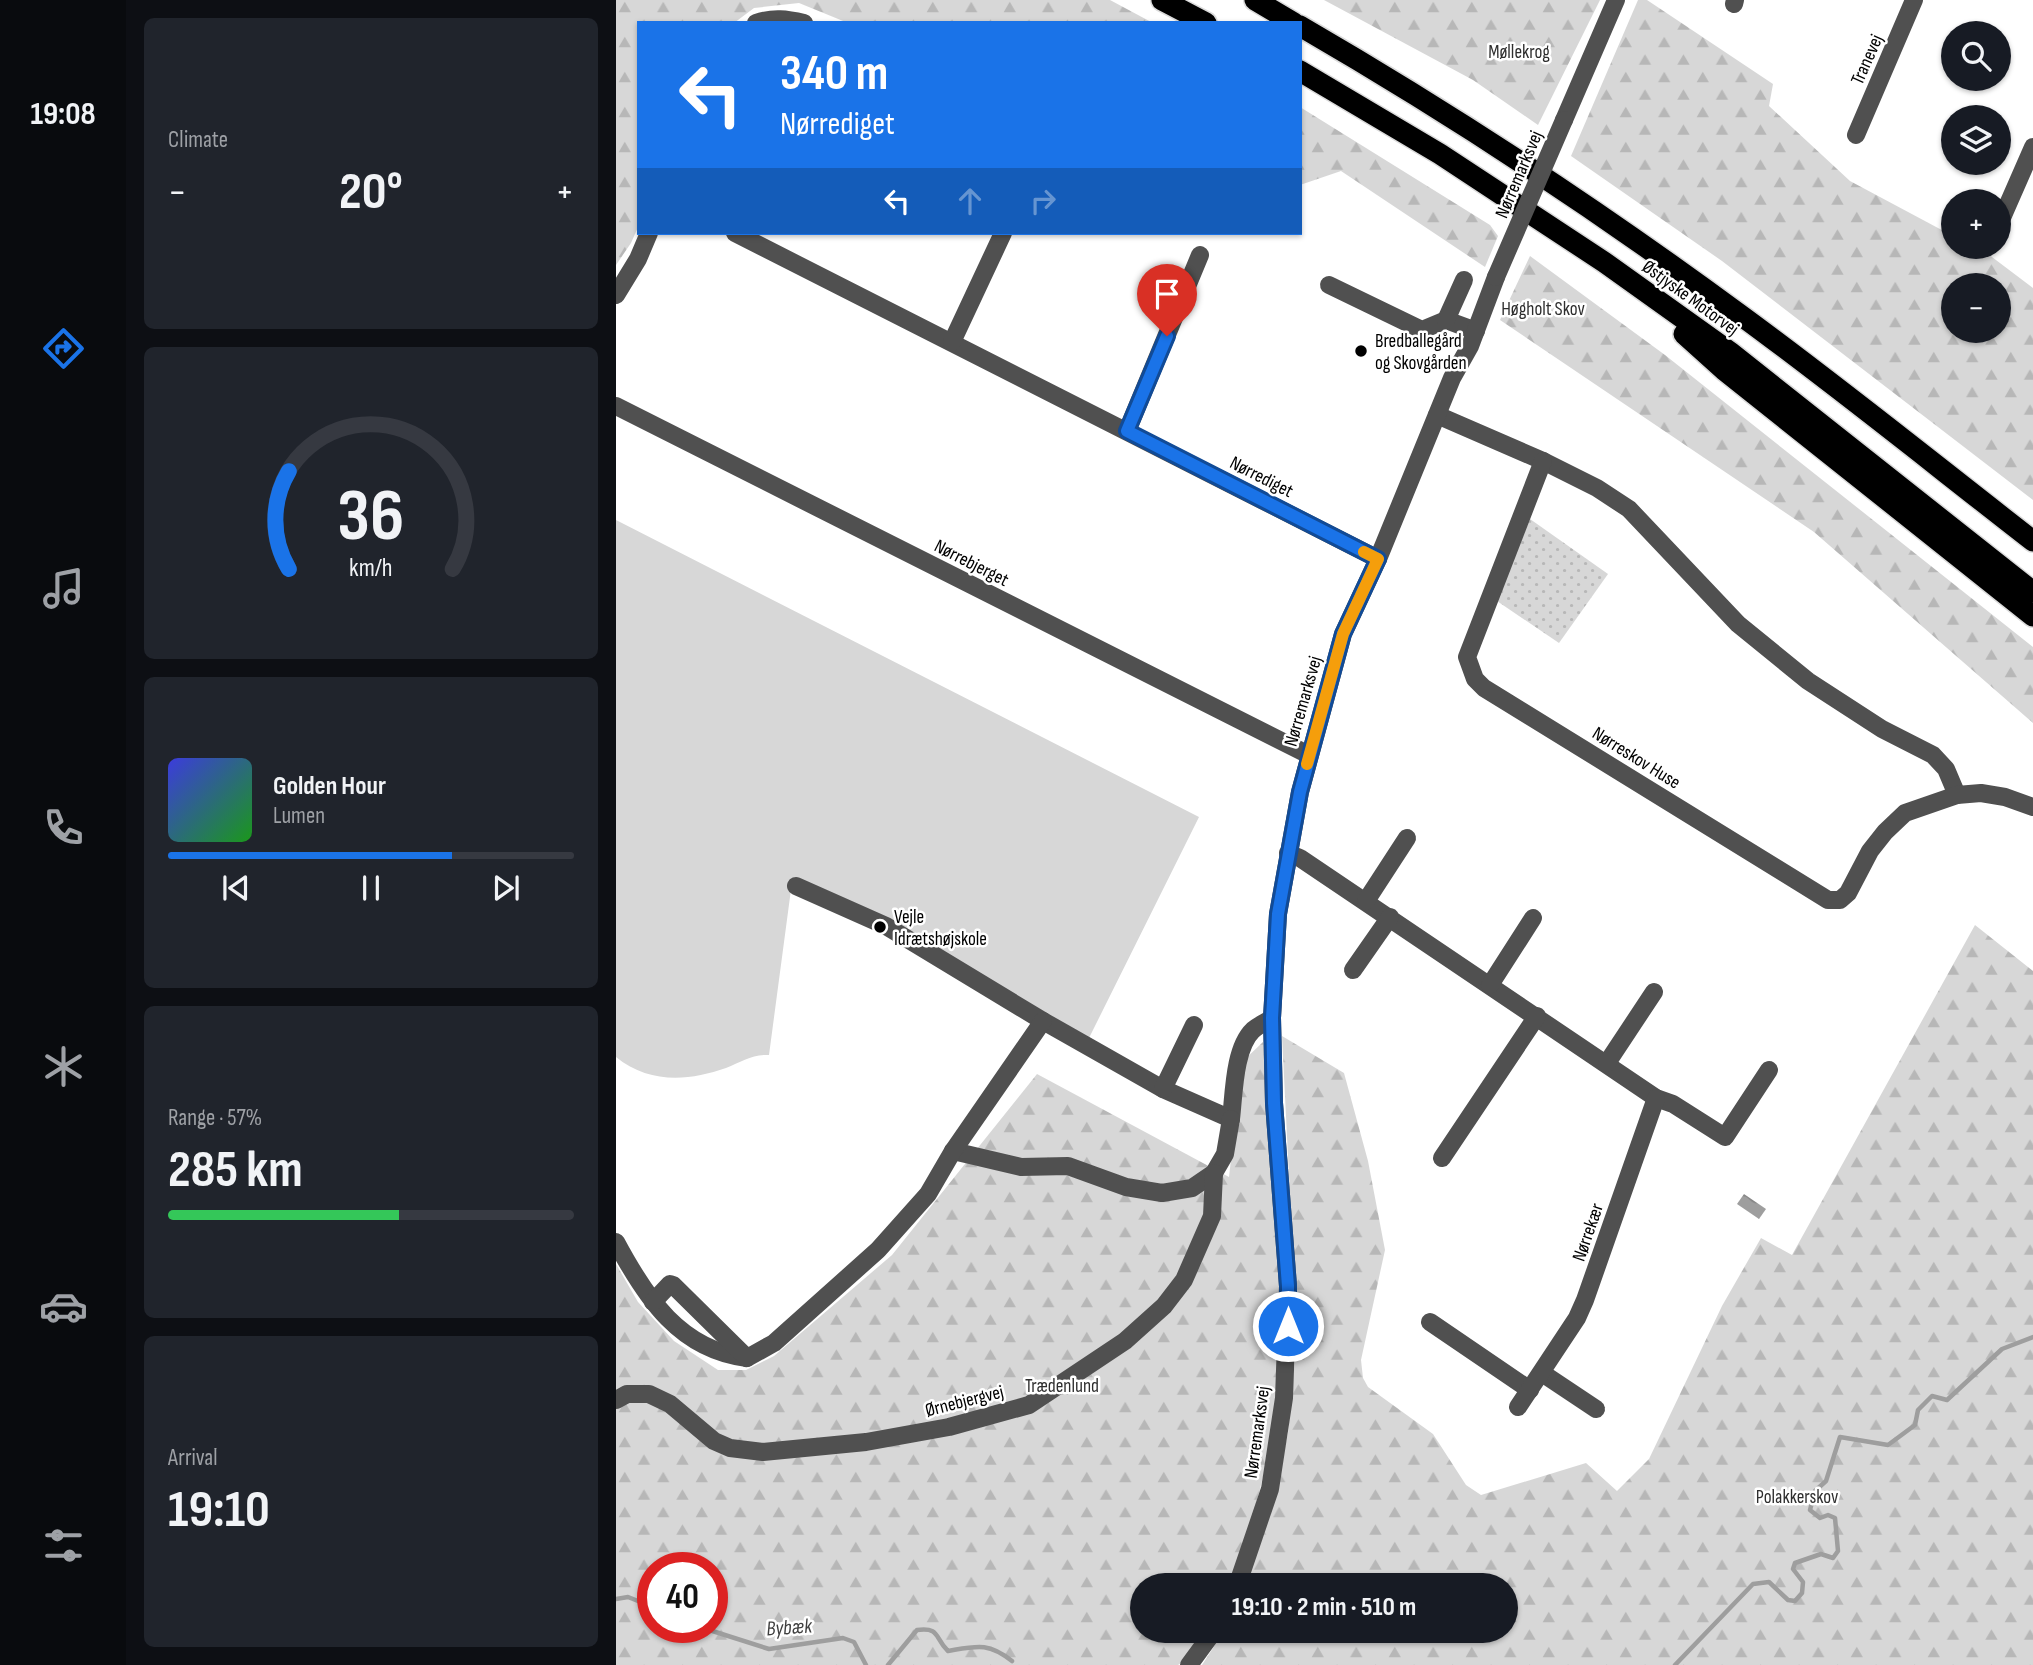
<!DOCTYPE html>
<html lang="en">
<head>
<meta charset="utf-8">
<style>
  body { margin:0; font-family:"Sofia Sans Condensed",sans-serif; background:#20242c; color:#f1f3f6; height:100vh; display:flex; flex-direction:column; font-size:26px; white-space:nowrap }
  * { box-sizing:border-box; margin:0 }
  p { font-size:23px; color:#9ea1a6 }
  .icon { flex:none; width:38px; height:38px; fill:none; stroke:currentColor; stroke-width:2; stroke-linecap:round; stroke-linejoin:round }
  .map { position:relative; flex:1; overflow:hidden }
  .sheet { display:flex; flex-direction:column; gap:18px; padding:18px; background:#0d0f14; width:490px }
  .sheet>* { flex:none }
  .top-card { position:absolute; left:21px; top:21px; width:665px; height:214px; border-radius:0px; box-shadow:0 2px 5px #0004; background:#1a73e8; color:#fff; overflow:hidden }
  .fabs { position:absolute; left:1325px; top:21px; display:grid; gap:14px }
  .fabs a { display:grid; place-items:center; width:70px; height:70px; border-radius:50%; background:#171b24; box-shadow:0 2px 5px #0004; font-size:35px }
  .speed { position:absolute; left:21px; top:1552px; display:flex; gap:14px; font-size:35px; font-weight:700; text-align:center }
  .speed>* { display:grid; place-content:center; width:91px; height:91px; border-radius:50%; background:#171b24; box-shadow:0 2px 5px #0004; line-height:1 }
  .speed .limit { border:10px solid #d22; background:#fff; color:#111 }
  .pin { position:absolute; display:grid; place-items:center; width:60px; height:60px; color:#fff; margin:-72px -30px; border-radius:50% 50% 50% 0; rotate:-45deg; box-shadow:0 0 7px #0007 }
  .pin .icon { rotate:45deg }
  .me { position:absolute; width:77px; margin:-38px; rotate:0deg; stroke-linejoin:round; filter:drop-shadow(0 0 5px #0008) }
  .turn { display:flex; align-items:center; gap:24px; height:147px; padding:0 28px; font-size:32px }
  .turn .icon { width:91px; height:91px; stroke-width:2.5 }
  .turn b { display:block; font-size:49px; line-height:60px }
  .lanes { display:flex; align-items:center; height:66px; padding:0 28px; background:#0003; justify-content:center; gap:35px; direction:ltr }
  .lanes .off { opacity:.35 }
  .big { font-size:52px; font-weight:700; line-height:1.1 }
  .sheet .tile { flex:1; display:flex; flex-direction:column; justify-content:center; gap:10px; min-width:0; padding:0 24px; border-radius:10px; background:#20242c }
  .sheet .dial { align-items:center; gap:0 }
  .dial svg { height:182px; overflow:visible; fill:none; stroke:#363941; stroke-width:7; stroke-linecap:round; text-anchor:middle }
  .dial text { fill:#f1f3f6; stroke:none }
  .song { display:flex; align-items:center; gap:21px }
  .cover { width:84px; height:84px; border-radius:10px; background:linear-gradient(135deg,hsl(240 70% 55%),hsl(120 70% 35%)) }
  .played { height:7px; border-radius:4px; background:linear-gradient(90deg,#1a73e8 70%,#363941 70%) }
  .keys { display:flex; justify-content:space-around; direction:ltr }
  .heat { display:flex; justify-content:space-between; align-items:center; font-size:38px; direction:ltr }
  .charge { height:10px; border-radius:5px; background:linear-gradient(90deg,#34c759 57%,#363941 0) }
  .trip { position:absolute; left:514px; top:1573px; width:388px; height:70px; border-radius:35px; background:#171b24; box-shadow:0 2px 5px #0004; font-weight:700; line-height:70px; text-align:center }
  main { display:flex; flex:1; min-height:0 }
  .tab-bar { display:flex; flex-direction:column; width:126px; justify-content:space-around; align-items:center; background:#090b0e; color:#9ea1a6 }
  .tab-bar .icon { width:49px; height:49px }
  .tab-bar .selected { color:#1a73e8 }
  .tab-bar b { font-size:32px; color:#f1f3f6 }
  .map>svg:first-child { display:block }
  .green { fill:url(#green-dots) }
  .forest { fill:url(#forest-firs); fill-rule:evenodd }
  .pitch { fill:#d7d7d7 }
  .water { fill:url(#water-waves) }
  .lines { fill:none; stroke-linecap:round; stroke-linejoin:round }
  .stream { stroke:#9e9e9e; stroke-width:4.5 }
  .highway-casing { stroke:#dbdbdb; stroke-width:24 }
  .minor { stroke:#505050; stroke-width:18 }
  .highway { stroke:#000; stroke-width:21 }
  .minor-bridge { stroke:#505050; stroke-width:18 }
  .route-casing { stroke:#114b97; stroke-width:18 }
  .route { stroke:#1a73e8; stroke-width:12 }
  .slow { stroke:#f59e0b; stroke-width:12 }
  .poi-dot { fill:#000; stroke:#fff; stroke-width:2.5 }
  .labels { text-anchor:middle; stroke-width:5; stroke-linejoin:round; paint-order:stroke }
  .park-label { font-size:19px; fill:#2e2e2e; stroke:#fff }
  .street-label { font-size:19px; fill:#000; stroke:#fff }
  .poi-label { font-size:19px; fill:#000; stroke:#fff; text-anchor:start }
  .water-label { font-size:21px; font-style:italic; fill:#3f3f3f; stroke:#fff }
</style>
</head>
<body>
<main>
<nav class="tab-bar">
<b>19:08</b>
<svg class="icon selected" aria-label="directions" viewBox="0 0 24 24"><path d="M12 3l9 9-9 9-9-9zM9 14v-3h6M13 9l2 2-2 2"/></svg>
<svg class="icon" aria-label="music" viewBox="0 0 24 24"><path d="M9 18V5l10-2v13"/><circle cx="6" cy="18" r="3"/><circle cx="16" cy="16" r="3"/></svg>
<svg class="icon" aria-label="phone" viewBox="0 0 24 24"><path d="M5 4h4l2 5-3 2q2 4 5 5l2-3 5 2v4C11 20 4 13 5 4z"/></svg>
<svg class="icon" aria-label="climate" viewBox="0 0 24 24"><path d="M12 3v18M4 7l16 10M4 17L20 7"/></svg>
<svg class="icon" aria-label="car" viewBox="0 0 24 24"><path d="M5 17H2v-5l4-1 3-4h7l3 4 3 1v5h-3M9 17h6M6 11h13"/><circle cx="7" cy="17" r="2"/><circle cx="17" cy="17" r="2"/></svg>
<svg class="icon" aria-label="filters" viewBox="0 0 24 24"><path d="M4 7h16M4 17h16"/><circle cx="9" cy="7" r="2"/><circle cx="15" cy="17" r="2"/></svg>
</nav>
<section class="sheet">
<div class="tile"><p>Climate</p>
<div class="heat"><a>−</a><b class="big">20°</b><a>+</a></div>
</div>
<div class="tile dial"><svg viewBox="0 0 100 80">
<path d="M14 69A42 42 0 1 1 86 69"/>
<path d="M14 69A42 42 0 0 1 14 26" stroke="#1a73e8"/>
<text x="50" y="56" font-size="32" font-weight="700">36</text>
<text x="50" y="72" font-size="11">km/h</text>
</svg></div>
<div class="tile">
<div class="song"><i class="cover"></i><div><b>Golden Hour</b><p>Lumen</p></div></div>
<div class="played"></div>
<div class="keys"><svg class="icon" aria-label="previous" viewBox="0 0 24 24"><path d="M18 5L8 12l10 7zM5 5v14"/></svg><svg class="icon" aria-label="pause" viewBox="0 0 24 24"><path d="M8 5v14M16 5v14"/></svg><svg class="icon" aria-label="next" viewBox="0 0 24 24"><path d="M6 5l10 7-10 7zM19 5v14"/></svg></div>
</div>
<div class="tile"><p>Range · 57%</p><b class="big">285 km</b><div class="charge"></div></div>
<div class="tile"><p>Arrival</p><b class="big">19:10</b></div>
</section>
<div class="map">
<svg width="1417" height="1665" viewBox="0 0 1417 1665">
  <defs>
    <pattern id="green-dots" width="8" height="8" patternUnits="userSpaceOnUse" patternTransform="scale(1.75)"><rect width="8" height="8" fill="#d7d7d7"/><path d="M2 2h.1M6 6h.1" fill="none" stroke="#b7b7b7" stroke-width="1.8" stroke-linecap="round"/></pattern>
    <pattern id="forest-firs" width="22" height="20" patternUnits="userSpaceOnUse" patternTransform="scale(1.75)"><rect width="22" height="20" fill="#d7d7d7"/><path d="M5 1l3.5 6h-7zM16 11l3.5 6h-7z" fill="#b7b7b7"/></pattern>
    <pattern id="water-waves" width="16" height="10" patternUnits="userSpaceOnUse" patternTransform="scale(1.75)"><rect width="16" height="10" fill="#9e9e9e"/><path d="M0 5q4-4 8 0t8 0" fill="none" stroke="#868686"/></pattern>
  </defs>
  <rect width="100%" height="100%" fill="#fff"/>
  <polygon class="green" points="914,519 992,574 943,643 881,601"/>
  <g class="forest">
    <polygon points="0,0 494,0 537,23 232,23 183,3 138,8 118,23 23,23 23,225 15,243 0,265"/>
    <polygon points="708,0 984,0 922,125 857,80"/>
    <path d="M1022 0H1031L1157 84 1153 106 1234 181 1337 236V247H1358L1372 254 1417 288V500L1106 261 955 156ZM1382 285V331H1337V285Z"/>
    <polygon points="684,107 874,225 882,236 869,267 725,171 684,185"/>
    <polygon points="914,256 1049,355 1417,647 1417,723 1198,532 884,320"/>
    <polygon points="1359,925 1417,971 1417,1665 586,1665 608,1631 891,1631 891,1586 629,1585 662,1479 672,1433 681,1338 666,1036 728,1073 752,1161 769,1250 745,1360 747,1378 752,1387 817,1434 850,1485 865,1495 970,1463 1001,1491 1033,1459 1106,1306 1145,1238 1176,1255"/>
    <path d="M647 1042C656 1164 671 1288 659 1410 652 1471 634 1528 614 1585L527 1586V1631H591L565 1663 562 1665H0V1264L22 1302 58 1341 102 1370H130L158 1356 276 1255 421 1074 613 1177 626 1062ZM37 1568H96V1628H37Z"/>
  </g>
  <path class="pitch" d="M0 520 583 817 473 1038 176 882 153 1055C137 1054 125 1062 110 1068 73 1081 33 1084 0 1057Z"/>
  <polygon class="water" points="1128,1194 1150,1209 1143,1219 1121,1204"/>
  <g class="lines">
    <g class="stream">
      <polyline points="0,1599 12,1597 37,1607"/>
      <polyline points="87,1628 153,1649 227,1638 238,1642 250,1665"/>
      <path d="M272 1665 301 1630C325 1627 318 1638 332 1651 361 1646 372 1642 396 1661"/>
      <polyline points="1059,1665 1137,1584 1153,1582 1172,1600 1179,1601 1186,1593 1187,1582 1177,1569 1179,1563 1205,1554 1217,1558 1222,1551 1219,1518 1212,1515 1204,1518 1194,1510 1199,1491 1210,1481 1224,1437 1272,1445 1299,1425 1302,1410 1316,1396 1331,1400 1386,1349 1417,1337"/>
    </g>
    <defs>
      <g id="highway">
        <polyline points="546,0 590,23"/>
        <polyline points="639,0 678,23"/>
        <path d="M684 26C836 114 982 210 1123 314 1223 387 1319 465 1417 541"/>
        <polyline points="684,71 824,154 988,262 1114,352 1417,592"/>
        <polyline points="1068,334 1108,370 1417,616"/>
      </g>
    </defs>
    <use href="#highway" class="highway-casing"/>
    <g class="minor">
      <polyline points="1118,4 1119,0"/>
      <path d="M140 23C157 17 171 19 188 23"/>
      <polyline points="948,120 1000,0"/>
      <polyline points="1240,135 1298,0"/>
      <polyline points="1382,227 1417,147"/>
      <polyline points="119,233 762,559"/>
      <polyline points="713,285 806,330 830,320 860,331"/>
      <polyline points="0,295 22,259 33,233"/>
      <polyline points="830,320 848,280"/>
      <polyline points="336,342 387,233"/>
      <polyline points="0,406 693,755"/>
      <polyline points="821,415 927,461 981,488 1013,509 1122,624 1192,681 1266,729 1317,755 1330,769 1341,795"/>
      <polyline points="511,431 584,255"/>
      <polyline points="927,461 851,657 859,679 868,688 1212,900 1224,900 1232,893 1254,851 1269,832 1289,813 1341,795 1365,793 1389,797 1417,807"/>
      <polyline points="672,853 684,858 1040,1098 1057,1104 1109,1137 1153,1070"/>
      <path d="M180 886 270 926 427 1021 547 1089 615 1119C618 1094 618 1048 637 1030 643 1025 650 1022 656 1018"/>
      <polyline points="750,901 791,838"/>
      <polyline points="737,970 774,917"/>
      <polyline points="874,985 917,918"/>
      <polyline points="991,1063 1038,992"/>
      <polyline points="547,1089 578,1025"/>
      <polyline points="337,1151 405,1167 452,1166 510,1187 546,1193 576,1188 598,1173 609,1154 615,1119"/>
      <polyline points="826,1158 921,1016"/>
      <path d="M0 1242C30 1298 64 1350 131 1358"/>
      <polyline points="37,1302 54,1284 57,1285 131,1358 158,1343 262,1250 312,1194 337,1151 427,1021"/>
      <polyline points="814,1322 914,1390"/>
      <polyline points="926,1373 980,1409"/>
      <polyline points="0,1400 11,1394 33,1394 54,1404 98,1441 114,1448 147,1452 250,1442 333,1427 413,1405 509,1341 548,1306 568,1280 596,1216 598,1173"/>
      <polyline points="902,1407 961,1318 969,1300 1040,1098"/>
      <polyline points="621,1586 654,1489 668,1398 672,1286 658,1103 656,1018 662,914 684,792 727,634 762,559 836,378 854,346 880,277"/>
      <polyline points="573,1665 598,1631"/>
    </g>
    <use href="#highway" class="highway"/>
    <polyline class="minor-bridge" points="880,277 948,120"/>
  </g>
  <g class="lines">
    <defs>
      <polyline id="route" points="551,336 511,431 762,559 727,634 684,792 662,914 656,1018 658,1103 672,1286 672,1326"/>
    </defs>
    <use href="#route" class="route-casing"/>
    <use href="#route" class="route"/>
    <polyline class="slow" points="691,764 727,634 762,559 748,552"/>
  </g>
  <g class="poi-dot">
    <circle cx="745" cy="351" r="7"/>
    <circle cx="264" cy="927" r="7"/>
  </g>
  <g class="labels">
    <g class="park-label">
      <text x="903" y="58">Møllekrog</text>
      <text x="927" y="315">Høgholt Skov</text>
      <text x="446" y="1392">Trædenlund</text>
      <text x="1181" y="1503">Polakkerskov</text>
    </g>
    <g class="street-label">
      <text transform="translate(1250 59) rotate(-66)" y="7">Tranevej</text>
      <text transform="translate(902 174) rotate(-67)" y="7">Nørremarksvej</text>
      <text transform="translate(1075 297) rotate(36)" y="7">Østjyske Motorvej</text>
      <text transform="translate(646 476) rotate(27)" y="7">Nørrediget</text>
      <text transform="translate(356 562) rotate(27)" y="7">Nørrebjerget</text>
      <text transform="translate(686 701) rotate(-74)" y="7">Nørremarksvej</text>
      <text transform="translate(1021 757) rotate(32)" y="7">Nørreskov Huse</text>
      <text transform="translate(971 1232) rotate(-71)" y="7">Nørrekær</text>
      <text transform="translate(348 1400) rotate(-14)" y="7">Ørnebjergvej</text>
      <text transform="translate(640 1432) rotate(-82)" y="7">Nørremarksvej</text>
    </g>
    <g class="poi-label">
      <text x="759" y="347">Bredballegård<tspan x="759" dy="22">og Skovgården</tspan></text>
      <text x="278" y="923">Vejle<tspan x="278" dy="22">Idrætshøjskole</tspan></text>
    </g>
    <g class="water-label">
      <text transform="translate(173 1627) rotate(-4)" y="7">Bybæk</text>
    </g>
  </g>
</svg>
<div class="fabs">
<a><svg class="icon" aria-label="search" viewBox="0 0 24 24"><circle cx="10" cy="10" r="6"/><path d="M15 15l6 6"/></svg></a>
<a><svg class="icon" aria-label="layers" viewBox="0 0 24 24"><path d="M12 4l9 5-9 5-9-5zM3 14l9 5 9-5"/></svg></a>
<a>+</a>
<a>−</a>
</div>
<div class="speed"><div class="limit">40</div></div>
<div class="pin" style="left:551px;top:336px;background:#d93025"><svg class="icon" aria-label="arrive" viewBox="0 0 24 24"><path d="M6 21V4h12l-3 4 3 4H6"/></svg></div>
<svg class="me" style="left:672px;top:1326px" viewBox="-20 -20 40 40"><circle r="17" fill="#1a73e8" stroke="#fff" stroke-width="3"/><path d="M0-11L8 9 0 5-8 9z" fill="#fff"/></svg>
<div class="trip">19:10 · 2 min · 510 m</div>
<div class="top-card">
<div class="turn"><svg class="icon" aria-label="left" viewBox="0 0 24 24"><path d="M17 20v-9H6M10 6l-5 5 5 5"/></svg><div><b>340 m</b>Nørrediget</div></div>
<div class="lanes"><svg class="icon" aria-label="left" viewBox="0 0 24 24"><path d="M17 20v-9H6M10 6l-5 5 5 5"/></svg><svg class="icon off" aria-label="ahead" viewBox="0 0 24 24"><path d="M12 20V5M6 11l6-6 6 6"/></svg><svg class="icon off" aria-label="right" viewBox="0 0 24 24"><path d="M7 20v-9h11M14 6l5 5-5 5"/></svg></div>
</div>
</div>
</main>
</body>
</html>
